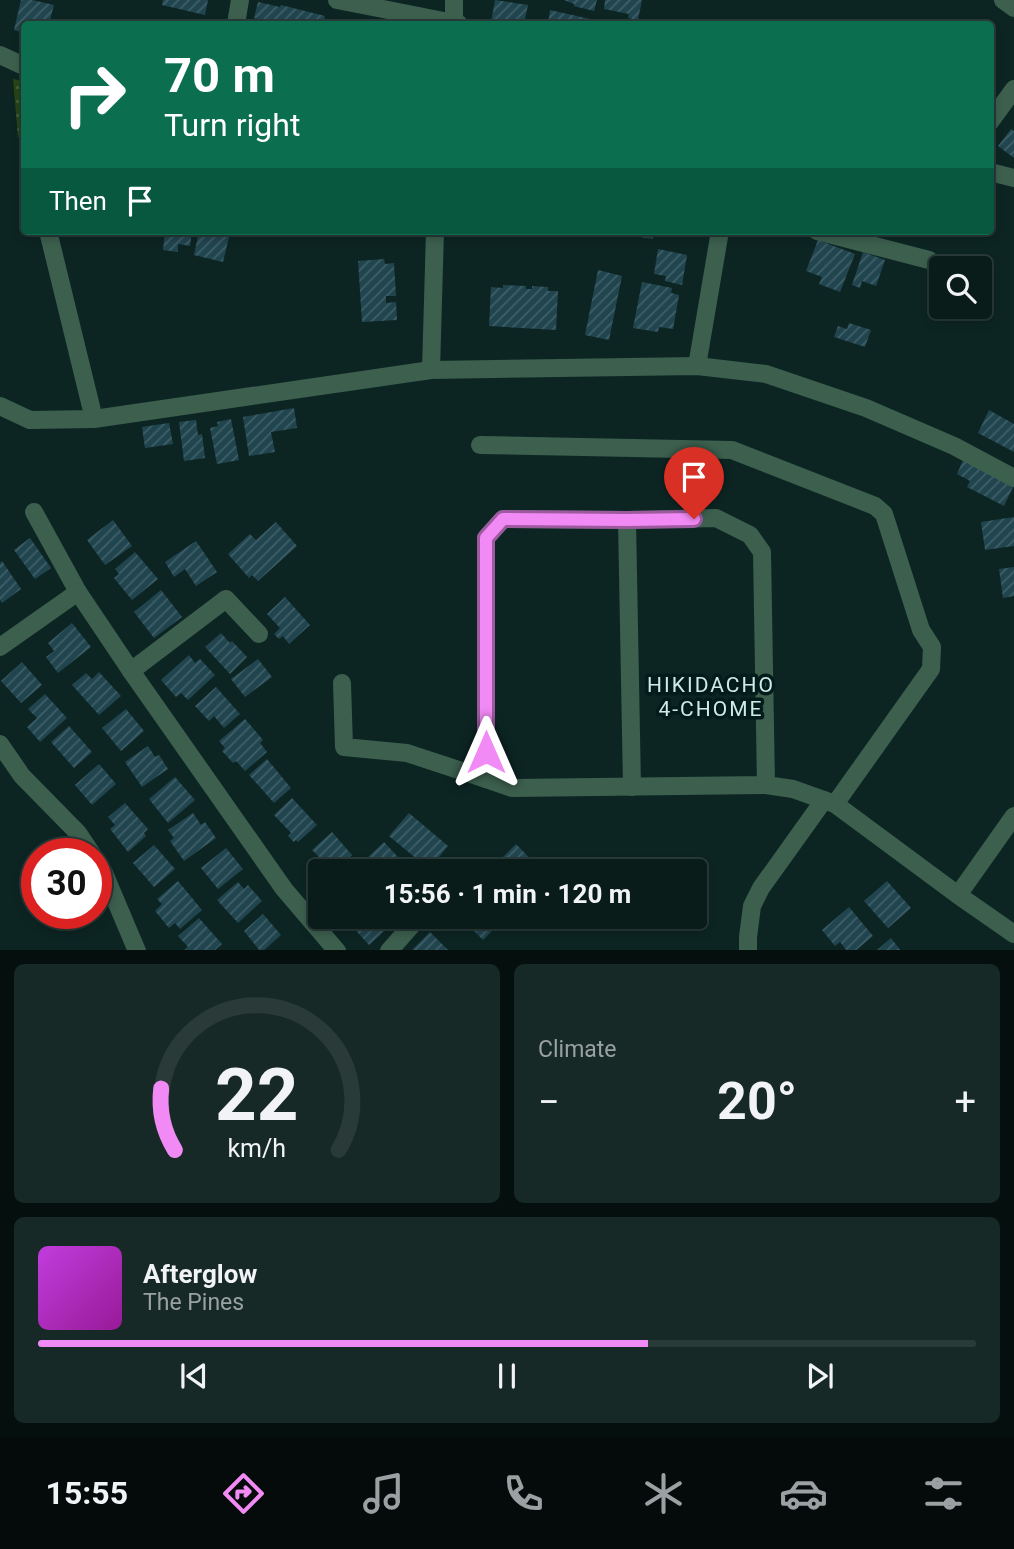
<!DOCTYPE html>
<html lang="en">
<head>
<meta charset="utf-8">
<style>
  body { margin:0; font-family:Roboto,sans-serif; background:#172927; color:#f1f3f6; height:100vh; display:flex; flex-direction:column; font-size:26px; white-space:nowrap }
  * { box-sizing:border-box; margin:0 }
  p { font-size:23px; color:#99a1a2 }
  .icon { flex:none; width:38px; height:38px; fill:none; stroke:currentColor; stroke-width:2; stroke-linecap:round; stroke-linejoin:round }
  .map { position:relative; height:950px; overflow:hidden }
  .side { display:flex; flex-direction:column; gap:14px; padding:14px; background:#050f0e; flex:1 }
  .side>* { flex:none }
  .guide { position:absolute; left:21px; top:21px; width:973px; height:214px; border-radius:7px; box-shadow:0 4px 10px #0003,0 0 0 2px #293a39; background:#0b6e4f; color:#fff; overflow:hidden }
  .fabs { position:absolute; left:929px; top:256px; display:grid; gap:14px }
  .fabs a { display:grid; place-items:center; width:63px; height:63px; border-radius:7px; background:#091c1a; box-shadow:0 4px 10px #0003,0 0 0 2px #293a39; font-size:35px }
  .speed { position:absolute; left:21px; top:838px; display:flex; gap:14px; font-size:35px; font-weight:700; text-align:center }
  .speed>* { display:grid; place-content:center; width:91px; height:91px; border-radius:50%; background:#091c1a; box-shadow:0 4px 10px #0003,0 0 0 2px #293a39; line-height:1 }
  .speed .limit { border:10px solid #d22; background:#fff; color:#111 }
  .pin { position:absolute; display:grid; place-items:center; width:60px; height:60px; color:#fff; margin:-72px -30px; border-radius:50% 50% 50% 0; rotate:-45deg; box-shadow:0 0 7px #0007 }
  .pin .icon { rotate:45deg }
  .me { position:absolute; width:77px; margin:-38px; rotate:0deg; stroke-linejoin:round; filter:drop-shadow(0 0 5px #0008) }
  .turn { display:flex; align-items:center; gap:24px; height:147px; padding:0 28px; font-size:32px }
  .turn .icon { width:91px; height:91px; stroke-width:2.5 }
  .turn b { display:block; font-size:49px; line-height:60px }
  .then { display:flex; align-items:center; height:66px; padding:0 28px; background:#0003; gap:14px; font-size:26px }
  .big { font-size:52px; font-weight:700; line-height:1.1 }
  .side .widget { flex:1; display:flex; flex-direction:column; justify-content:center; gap:10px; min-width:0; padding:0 24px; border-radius:10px; background:#172927 }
  .side .dial { align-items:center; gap:0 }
  .dial svg { height:182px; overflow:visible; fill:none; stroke:#293a39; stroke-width:7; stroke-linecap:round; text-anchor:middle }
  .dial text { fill:#f1f3f6; stroke:none }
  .song { display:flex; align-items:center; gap:21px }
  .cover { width:84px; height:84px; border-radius:10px; background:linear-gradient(135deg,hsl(290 70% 55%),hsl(300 70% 35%)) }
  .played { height:7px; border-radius:4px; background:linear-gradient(90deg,#f18af4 65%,#293a39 65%) }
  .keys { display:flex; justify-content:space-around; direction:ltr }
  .heat { display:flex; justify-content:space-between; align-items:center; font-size:38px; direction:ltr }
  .side .tiles { flex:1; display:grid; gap:14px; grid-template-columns:1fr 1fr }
  .widget:last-child { grid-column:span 2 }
  .trip { position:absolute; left:308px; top:859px; width:399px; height:70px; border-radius:7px; background:#091c1a; box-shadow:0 4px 10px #0003,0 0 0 2px #293a39; font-weight:700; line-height:70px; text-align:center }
  .menu { display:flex; height:112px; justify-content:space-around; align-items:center; background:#040b0a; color:#99a1a2 }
  .menu .icon { width:49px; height:49px }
  .menu .on { color:#f18af4 }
  .menu b { font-size:32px; color:#f1f3f6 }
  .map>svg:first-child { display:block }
  .park { fill:url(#park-dots) }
  .building { fill:url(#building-hatch) }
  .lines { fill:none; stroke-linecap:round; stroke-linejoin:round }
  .minor { stroke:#3c5f4e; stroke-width:18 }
  .route-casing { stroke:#9d5a9f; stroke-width:18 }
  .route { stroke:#f18af4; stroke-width:12 }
  .labels { text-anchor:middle; stroke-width:7; stroke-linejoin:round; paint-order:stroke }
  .neighbourhood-label { font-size:21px; letter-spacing:2px; fill:#ceebe8; stroke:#031b1a }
</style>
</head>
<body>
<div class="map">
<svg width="1014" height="951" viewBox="0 0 1014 951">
  <defs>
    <pattern id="park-dots" width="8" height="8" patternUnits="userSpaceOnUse" patternTransform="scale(1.75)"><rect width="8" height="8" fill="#284513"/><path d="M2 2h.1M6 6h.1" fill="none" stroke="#465f35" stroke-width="1.8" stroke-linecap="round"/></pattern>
    <pattern id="building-hatch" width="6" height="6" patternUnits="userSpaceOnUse" patternTransform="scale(1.75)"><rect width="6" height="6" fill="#21454f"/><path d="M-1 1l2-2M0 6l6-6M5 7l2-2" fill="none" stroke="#405f68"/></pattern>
  </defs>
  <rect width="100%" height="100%" fill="#0c2523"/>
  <polygon class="park" points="13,79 24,81 24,137 18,137"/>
  <g class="building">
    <polygon points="21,0 32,0 54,5 49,24 24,24 24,33 14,30"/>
    <polygon points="163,0 208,0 205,15 162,5"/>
    <polygon points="495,0 528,5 524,24 505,24 491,22"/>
    <polygon points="564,0 597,0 594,11 574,6 574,4"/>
    <polygon points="605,0 642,0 638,20 628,18 629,14 604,9"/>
    <polygon points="258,2 280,7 281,5 325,16 323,24 257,24 258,19 254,18"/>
    <polygon points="550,10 590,19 588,24 548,24"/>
    <polygon points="1011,129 1014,131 1014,158 998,146"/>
    <polygon points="165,231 192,231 190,246 178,244 178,252 163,250"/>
    <polygon points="199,231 229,237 223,262 194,255"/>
    <rect x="615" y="231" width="13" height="4"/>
    <polygon points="641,231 654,231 653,239 640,237"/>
    <polygon points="818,240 855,254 840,292 819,284 822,277 806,271"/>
    <polygon points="658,249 687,255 682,285 665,281 666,276 654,274"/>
    <polygon points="863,252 885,260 876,286 862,281 860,288 852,285"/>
    <polygon points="384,259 385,264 394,263 396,296 386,296 386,303 396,302 397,320 362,322 358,261"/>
    <polygon points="598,270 622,276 609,340 585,335"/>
    <polygon points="642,282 672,288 671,293 679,295 673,329 659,327 658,332 633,328"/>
    <polygon points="503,285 526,286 526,289 532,289 532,286 548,287 548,291 558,291 556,330 489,326 491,287 503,288"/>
    <polygon points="849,323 871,330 865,347 834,337 838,326 847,329"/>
    <polygon points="294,408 297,428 271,432 275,452 249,456 243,417"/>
    <polygon points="989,410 1014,424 1014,452 978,433"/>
    <polygon points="231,419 239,460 217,464 210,428 218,426 217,422"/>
    <polygon points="196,420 198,435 202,434 205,458 184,461 179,422"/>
    <polygon points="169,423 173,444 145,448 142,427"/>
    <polygon points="963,460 1014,485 1004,506 967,487 970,481 957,474"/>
    <polygon points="1014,517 1014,546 985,550 981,522"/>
    <polygon points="113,520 132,546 105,565 87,540"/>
    <polygon points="276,522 297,546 258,581 252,575 249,578 228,554 250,534 256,540"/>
    <polygon points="30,538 51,568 35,579 14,550"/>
    <polygon points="196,541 217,572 196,586 185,569 174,577 165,562"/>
    <polygon points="135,552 158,579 132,600 114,578 119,574 115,569"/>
    <polygon points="2,561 21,589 2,603 0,600 0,563"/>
    <polygon points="1014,567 1014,596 1003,598 999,569"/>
    <polygon points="161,590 182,617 154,638 134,612"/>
    <polygon points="285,597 310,625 289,644 283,636 279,639 274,634 280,628 267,614"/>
    <polygon points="72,623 91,647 58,673 46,657 54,651 48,643"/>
    <polygon points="221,633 230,643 232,641 247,657 230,674 205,647"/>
    <polygon points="189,655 195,663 200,659 215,675 188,700 181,693 176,697 161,680"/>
    <polygon points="258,659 272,677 245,697 231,679"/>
    <polygon points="22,662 42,685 21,703 1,681"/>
    <polygon points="99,672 121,696 99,715 72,685 86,673 92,679"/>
    <polygon points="216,687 240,714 224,728 214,716 209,721 195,706"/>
    <polygon points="45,694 67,718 40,742 27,727 37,718 28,709"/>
    <polygon points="126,709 144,731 121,751 102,728"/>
    <polygon points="245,719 263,740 260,743 267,752 245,771 236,761 233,763 222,751 225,748 219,741"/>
    <polygon points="69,726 92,752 74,768 51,742"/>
    <polygon points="148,746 155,757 159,755 168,769 142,787 125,762"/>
    <polygon points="267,759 291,788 274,803 249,775"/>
    <polygon points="99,764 116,784 92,805 75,785"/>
    <polygon points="175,777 195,800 168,823 149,799"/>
    <polygon points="292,798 317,825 298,842 296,840 294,842 288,836 291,833 274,815"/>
    <polygon points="125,803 148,829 144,833 146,836 128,852 110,829 115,825 108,817"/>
    <polygon points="193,813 201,825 205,822 216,838 184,861 170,841 174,838 168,830"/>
    <polygon points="409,813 448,846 429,869 389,836"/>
    <polygon points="332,832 352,855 334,872 312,850"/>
    <polygon points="384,842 410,870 409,872 379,872 366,859"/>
    <polygon points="516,844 543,872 502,872 495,865"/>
    <polygon points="154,845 175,869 154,887 133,863"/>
    <polygon points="226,848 243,869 218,889 201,868"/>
    <polygon points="178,881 202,910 180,929 175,923 169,928 155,911 162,904 157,899"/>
    <polygon points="887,881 911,908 888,928 864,901"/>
    <polygon points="238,882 244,889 248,885 262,901 238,923 217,900"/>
    <polygon points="849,907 873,936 855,951 847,951 840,942 835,946 822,930"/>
    <polygon points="263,914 281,935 263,951 260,951 244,931"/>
    <polygon points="356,917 382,917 390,926 369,945 349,923"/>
    <polygon points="460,917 506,917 483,940"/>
    <polygon points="199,918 222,944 214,951 183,951 188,947 178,936"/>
    <polygon points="430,932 449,951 411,951"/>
    <polygon points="891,938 901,951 876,951"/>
  </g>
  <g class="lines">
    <g class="minor">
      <polyline points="337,0 459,24"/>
      <polyline points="1003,0 1014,8"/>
      <polyline points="236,24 240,0"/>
      <polyline points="454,24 454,0"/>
      <polyline points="0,55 24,66"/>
      <polyline points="990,122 1014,89"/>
      <polyline points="990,172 1014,178"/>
      <polyline points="48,231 94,419"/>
      <polyline points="817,231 929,260"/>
      <polyline points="697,366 720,231"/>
      <polyline points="431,370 435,231"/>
      <polyline points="0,406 30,420 94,419 431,370 697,366 766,374 866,408 954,446 1014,478"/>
      <polyline points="480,445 732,450 875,506 884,514 921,630 932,647 931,669 835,804"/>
      <polyline points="34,512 78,592 131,671"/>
      <polyline points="627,520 632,787"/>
      <polyline points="259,634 226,599 131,671 284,889 337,951"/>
      <polyline points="0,647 78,592"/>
      <polyline points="342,683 344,747 407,753 486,779"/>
      <polyline points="0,744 22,776 78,833 92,854"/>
      <polyline points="766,785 762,552 750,535 716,518 627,520 503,519 486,538 486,779 512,788 766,785 793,789 835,804 958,895 1014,934"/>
      <polyline points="96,861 104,873 137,951"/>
      <polyline points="459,872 463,867"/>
      <polyline points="958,895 1014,816"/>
      <polyline points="389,951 419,917"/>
      <polyline points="748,951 748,937 752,906 761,888 824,800"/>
    </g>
  </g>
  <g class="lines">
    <defs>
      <polyline id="route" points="486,752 486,538 503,519 627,520 694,519"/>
    </defs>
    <use href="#route" class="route-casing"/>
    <use href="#route" class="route"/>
  </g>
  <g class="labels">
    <g class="neighbourhood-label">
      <text x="711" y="692">HIKIDACHO<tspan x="711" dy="24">4-CHOME</tspan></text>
    </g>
  </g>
</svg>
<div class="fabs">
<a><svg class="icon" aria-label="search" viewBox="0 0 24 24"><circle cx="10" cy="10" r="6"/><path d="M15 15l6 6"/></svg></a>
</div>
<div class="speed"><div class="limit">30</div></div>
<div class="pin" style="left:694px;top:519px;background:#d93025"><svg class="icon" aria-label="arrive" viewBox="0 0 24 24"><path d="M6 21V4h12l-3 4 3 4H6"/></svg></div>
<svg class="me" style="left:486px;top:752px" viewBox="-20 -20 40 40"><path d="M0-17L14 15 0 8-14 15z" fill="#f18af4" stroke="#fff" stroke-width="4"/></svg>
<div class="trip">15:56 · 1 min · 120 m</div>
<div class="guide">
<div class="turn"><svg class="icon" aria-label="right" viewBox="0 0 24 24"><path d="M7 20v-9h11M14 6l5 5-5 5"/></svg><div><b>70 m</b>Turn right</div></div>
<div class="then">Then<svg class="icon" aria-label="arrive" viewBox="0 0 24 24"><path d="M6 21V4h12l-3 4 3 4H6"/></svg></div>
</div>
</div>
<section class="side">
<div class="tiles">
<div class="widget dial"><svg viewBox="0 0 100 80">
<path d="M14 69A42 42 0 1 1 86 69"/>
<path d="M14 69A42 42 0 0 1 8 42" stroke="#f18af4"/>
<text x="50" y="56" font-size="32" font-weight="700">22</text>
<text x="50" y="72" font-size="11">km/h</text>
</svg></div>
<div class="widget"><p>Climate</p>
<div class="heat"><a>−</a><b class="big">20°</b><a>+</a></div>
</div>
<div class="widget">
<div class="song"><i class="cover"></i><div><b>Afterglow</b><p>The Pines</p></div></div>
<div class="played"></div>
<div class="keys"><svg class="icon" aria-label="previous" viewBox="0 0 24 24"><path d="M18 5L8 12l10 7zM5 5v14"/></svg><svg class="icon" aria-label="pause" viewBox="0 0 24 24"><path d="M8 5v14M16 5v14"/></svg><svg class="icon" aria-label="next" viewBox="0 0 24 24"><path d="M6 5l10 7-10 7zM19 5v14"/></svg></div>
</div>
</div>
</section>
<nav class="menu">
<b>15:55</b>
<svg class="icon on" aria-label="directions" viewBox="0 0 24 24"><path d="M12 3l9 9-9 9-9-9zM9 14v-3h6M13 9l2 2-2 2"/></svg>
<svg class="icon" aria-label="music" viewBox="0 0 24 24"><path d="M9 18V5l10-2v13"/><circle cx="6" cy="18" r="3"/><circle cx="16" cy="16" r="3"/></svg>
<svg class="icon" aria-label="phone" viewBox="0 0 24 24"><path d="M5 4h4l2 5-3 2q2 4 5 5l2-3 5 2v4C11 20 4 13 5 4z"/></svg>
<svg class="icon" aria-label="climate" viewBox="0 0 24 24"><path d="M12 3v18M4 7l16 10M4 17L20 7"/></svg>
<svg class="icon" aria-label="car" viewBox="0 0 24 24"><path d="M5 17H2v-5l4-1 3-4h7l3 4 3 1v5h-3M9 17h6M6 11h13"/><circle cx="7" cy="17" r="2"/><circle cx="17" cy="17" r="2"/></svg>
<svg class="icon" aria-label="filters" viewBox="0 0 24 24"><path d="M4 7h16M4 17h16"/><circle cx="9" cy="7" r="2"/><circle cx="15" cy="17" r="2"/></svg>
</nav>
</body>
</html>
